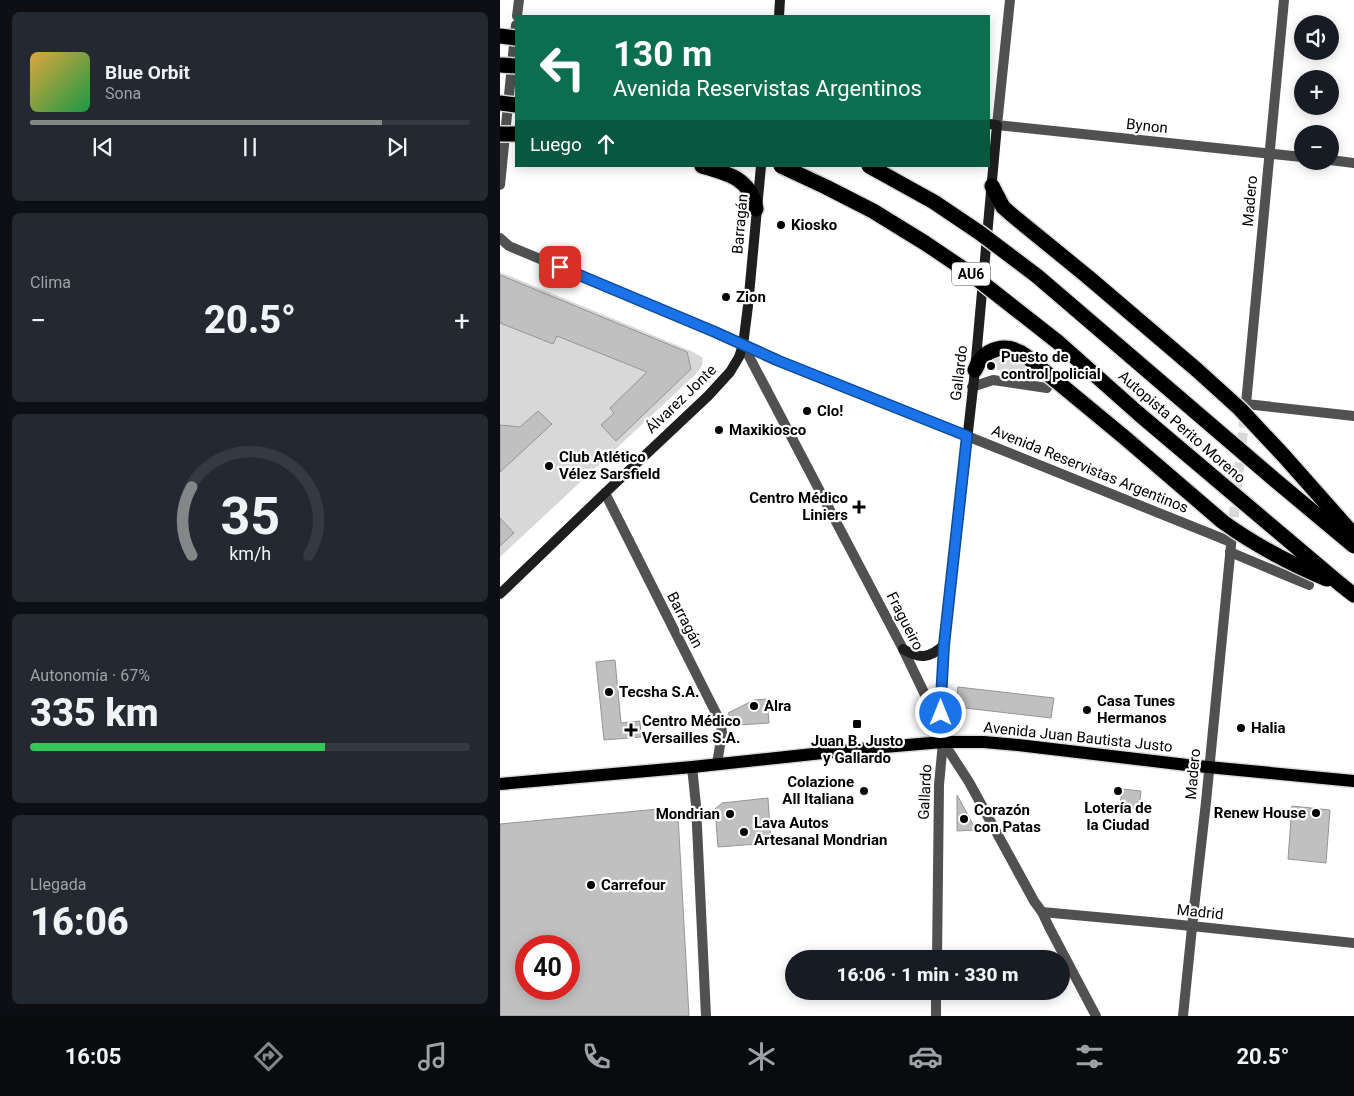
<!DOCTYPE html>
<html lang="es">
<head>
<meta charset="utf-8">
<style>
  body { margin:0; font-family:Roboto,sans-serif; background:#242831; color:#f1f3f6; height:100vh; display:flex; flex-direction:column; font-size:19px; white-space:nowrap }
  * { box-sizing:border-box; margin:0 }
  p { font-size:16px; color:#9ea1a6 }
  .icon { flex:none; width:28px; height:28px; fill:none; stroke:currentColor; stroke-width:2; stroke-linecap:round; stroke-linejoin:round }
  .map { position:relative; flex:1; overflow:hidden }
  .side { display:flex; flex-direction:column; gap:12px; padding:12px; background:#0d0f14; width:500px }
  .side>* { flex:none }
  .hud { position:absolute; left:15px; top:15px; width:475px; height:152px; border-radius:0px; box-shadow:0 2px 12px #0003; background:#0b6e4f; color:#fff; overflow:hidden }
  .buttons { position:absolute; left:794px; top:15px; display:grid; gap:10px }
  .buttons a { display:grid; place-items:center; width:45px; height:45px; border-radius:50%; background:#171b24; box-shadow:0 2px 12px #0003; font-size:25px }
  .speed { position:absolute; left:15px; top:935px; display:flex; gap:10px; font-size:25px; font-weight:700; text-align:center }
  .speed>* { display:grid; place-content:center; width:65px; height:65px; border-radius:50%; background:#171b24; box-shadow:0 2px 12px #0003; line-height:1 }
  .speed .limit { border:8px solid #d22; background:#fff; color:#111 }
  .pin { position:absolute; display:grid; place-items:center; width:42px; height:42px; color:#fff; margin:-21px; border-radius:10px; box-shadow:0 2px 8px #0006 }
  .me { position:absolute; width:55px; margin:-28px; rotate:0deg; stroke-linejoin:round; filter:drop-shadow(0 0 4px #0008) }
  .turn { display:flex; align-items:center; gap:18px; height:105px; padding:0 15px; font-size:22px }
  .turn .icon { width:65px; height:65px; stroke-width:2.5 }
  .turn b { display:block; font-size:35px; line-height:42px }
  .then { display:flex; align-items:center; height:48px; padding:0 15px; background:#0003; gap:10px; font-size:19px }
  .big { font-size:38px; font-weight:800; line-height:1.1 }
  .side .widget { flex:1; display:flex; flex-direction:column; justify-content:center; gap:8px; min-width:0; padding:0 18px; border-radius:8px; background:#242831 }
  .side .dial { align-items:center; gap:0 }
  .dial svg { height:130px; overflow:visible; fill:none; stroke:#363941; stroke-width:7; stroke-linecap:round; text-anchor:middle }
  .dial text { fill:#f1f3f6; stroke:none }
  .song { display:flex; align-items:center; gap:15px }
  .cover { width:60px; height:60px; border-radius:8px; background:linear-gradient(135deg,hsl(40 70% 55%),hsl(140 70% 35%)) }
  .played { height:5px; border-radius:2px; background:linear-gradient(90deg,#858687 80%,#363941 80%) }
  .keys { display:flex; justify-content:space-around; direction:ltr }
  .heat { display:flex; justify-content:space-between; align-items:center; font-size:28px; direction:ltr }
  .charge { height:8px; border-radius:4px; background:linear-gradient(90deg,#34c759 67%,#363941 0) }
  .trip { position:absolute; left:285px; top:950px; width:285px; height:50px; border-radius:25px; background:#171b24; box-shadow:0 2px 12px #0003; font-weight:800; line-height:50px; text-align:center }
  .menu { display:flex; height:80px; justify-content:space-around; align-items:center; background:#090b0e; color:#9ea1a6 }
  .menu .icon { width:35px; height:35px }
  .menu .current { color:#858687 }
  .menu b { font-size:22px; color:#f1f3f6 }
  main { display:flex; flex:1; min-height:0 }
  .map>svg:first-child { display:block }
  .green { fill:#d8d8d8 }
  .building { fill:#c0c0c0; stroke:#959595; fill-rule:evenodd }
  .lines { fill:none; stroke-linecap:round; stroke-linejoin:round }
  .street-tunnel { stroke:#d9d9d9; stroke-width:10; stroke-dasharray:10 5; stroke-linecap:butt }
  .primary-casing { stroke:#dbdbdb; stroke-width:15 }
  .highway-casing { stroke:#dbdbdb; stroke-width:18 }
  .street { stroke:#515151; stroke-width:10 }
  .secondary { stroke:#1e1e1e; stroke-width:10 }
  .primary { stroke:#000; stroke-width:12 }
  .highway { stroke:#000; stroke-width:15 }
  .highway-bridge-casing { stroke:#dbdbdb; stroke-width:18; stroke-linecap:butt }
  .highway-bridge { stroke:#000; stroke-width:15 }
  .route-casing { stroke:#114b97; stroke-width:12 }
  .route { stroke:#1a73e8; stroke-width:9 }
  .poi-dot { fill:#000; stroke:#fff; stroke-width:2 }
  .labels { text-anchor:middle; stroke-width:4.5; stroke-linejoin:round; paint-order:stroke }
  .shield { fill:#fff; stroke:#4c4c4c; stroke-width:1 }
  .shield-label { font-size:14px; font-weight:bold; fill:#000 }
  .street-label { font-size:15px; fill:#000; stroke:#fff }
  .poi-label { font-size:15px; font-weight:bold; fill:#000; stroke:#fff; text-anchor:start }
</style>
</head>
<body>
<main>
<section class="side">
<div class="widget">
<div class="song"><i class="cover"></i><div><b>Blue Orbit</b><p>Sona</p></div></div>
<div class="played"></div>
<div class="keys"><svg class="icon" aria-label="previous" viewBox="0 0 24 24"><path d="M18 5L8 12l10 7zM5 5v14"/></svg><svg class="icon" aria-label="pause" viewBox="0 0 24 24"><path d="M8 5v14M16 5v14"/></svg><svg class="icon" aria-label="next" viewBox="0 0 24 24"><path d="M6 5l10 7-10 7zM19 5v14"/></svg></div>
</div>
<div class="widget"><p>Clima</p>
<div class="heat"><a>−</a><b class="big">20.5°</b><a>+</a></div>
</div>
<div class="widget dial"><svg viewBox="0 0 100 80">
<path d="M14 69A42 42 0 1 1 86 69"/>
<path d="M14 69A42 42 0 0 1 14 27" stroke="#858687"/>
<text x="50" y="56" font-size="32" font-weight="700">35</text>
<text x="50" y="72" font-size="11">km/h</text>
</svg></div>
<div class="widget"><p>Autonomía · 67%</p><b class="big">335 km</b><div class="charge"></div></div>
<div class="widget"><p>Llegada</p><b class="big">16:06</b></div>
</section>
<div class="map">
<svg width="854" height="1016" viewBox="0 0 854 1016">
  <rect width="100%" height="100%" fill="#fff"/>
  <g class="green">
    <path d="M0 272 191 351 202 357C204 365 200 369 195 375L0 557Z"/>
    <path d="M500 356C518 355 529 367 542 378L488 368C489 361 494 358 500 356Z"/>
  </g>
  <g class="building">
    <polygon points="0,275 187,352 191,369 116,441 101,425 114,413 110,408 147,372 57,336 53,344 0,323"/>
    <polygon points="38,411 52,424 0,472 0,425 20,427"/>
    <polygon points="0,518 14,533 0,546"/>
    <polygon points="115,660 121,723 140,721 141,737 104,740 96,662"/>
    <polygon points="458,687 554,698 551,718 456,707"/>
    <polygon points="267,699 269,723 239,725 233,722 228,713 254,700"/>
    <polygon points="622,789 641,791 639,809 620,807"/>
    <polygon points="457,795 476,830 457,831"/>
    <polygon points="268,798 271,843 218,847 215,809 222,803"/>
    <polygon points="792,806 830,810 826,863 788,859"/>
    <path d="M169 808 178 815 189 1016H0V824ZM26 946H69V989H26Z"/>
  </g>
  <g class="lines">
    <polyline class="street-tunnel" points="732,532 745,413"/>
    <defs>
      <polyline id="primary" points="0,784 192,767 360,749 443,742 484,742 518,745 687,765 854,781"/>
      <g id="highway">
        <path d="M202 166C228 173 251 179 256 209"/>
        <polyline points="492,186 503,207 512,215 588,277"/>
        <path d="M475 370C484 347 507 342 526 356"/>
        <polyline points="840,584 854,595"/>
      </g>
    </defs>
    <use href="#primary" class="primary-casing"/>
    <use href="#highway" class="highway-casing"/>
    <g class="street">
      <polyline points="510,0 497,125 802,157"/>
      <polyline points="784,0 746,404 854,416"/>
      <polyline points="17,16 19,0"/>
      <polyline points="830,160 854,163"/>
      <polyline points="0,185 16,25"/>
      <polyline points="0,238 9,246 215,332 243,345 403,649 428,701 443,742 469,782 534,901 542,912 549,927 596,1016"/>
      <polyline points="472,387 493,380 547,388"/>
      <polyline points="467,436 731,542"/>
      <polyline points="105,493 221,723 222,733 217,764"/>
      <polyline points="730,552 809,585"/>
      <polyline points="192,767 196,805 206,1016"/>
      <polyline points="542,912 672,924 854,943"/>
      <polyline points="437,959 439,785 443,742"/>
      <polyline points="436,1016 436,991"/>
      <polyline points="683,1016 694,908 706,802 732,535"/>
    </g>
    <g class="secondary">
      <polyline points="279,16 280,0"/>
      <polyline points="243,345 279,361 467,436"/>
      <polyline points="0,594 105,493 208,396 230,372 239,357 243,345 248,306 261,166"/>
      <path d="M403 649C419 659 429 659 444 645"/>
      <polyline points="443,742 441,699 444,645 475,370 497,125 489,124"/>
    </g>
    <use href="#primary" class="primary"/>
    <use href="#highway" class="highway"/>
    <defs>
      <g id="highway-bridge">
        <polyline points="0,36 16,38"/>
        <polyline points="0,65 16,66"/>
        <polyline points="0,103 16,105"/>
        <polyline points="0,134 16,134"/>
        <polyline points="281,166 326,187 373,211 425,243 471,274 559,343 639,414 840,584"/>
        <polyline points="369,166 434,202 480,233 537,276 775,480 854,546"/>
        <polyline points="588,277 697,370 740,409 784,456 854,535"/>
        <path d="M526 356 624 437 723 522C755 545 791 564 827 579"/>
      </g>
    </defs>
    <use href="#highway-bridge" class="highway-bridge-casing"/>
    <use href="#highway-bridge" class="highway-bridge"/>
  </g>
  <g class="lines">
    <defs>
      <polyline id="route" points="60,267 215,332 279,361 467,436 444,645 441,699 441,713"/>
    </defs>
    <use href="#route" class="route-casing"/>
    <use href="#route" class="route"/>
  </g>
  <g class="poi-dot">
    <circle cx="281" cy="225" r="5"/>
    <circle cx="226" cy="297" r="5"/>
    <circle cx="491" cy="366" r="5"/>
    <circle cx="307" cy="411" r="5"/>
    <circle cx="219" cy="430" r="5"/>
    <circle cx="49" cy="466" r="5"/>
    <path d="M356.5 499.5h5v5h5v5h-5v5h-5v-5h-5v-5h5z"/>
    <circle cx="109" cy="692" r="5"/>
    <circle cx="254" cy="706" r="5"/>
    <circle cx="587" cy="710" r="5"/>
    <rect x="352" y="719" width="10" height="10" rx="2.5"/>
    <circle cx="741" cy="728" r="5"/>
    <path d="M128.5 722.5h5v5h5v5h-5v5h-5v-5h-5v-5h5z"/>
    <circle cx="364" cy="791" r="5"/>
    <circle cx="618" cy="791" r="5"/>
    <circle cx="816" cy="813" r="5"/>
    <circle cx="230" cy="814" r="5"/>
    <circle cx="464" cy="819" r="5"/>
    <circle cx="244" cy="832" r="5"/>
    <circle cx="91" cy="885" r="5"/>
  </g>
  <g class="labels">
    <rect class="shield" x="452" y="262.5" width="38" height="23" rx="4"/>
    <g class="shield-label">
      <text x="471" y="279">AU6</text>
    </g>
    <g class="street-label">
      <text transform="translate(647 126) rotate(6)" y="5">Bynon</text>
      <text transform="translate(750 201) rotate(-85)" y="5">Madero</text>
      <text transform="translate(240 224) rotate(-85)" y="5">Barragán</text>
      <text transform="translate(459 373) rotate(-83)" y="5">Gallardo</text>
      <text transform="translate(181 399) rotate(-44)" y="5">Álvarez Jonte</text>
      <text transform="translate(682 427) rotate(41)" y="5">Autopista Perito Moreno</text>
      <text transform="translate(590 469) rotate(22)" y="5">Avenida Reservistas Argentinos</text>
      <text transform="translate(185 620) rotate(63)" y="5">Barragán</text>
      <text transform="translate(405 621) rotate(63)" y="5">Fragueiro</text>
      <text transform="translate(578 737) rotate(6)" y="5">Avenida Juan Bautista Justo</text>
      <text transform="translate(693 774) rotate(-85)" y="5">Madero</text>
      <text transform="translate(425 792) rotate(-87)" y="5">Gallardo</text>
      <text transform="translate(700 912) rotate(6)" y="5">Madrid</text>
    </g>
    <g class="poi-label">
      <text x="291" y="230">Kiosko</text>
      <text x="236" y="302">Zion</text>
      <text x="501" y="362">Puesto de<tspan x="501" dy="17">control policial</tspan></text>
      <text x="317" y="416">Clo!</text>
      <text x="229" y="435">Maxikiosco</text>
      <text x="59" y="462">Club Atlético<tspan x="59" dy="17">Vélez Sarsfield</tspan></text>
      <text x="348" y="503" text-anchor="end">Centro Médico<tspan x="348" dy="17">Liniers</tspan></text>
      <text x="119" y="697">Tecsha S.A.</text>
      <text x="597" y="706">Casa Tunes<tspan x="597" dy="17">Hermanos</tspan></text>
      <text x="264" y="711">Alra</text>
      <text x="142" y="726">Centro Médico<tspan x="142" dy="17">Versailles S.A.</tspan></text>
      <text x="751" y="733">Halia</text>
      <text x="357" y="746" text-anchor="middle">Juan B. Justo<tspan x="357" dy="17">y Gallardo</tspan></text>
      <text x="354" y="787" text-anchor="end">Colazione<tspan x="354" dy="17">All Italiana</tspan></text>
      <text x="618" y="813" text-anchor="middle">Lotería de<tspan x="618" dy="17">la Ciudad</tspan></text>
      <text x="474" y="815">Corazón<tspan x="474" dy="17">con Patas</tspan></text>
      <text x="806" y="818" text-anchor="end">Renew House</text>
      <text x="220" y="819" text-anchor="end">Mondrian</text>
      <text x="254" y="828">Lava Autos<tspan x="254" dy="17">Artesanal Mondrian</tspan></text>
      <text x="101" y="890">Carrefour</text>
    </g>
  </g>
</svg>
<div class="buttons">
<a><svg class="icon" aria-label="sound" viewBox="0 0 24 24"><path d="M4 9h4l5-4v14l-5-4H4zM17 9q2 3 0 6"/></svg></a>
<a>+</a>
<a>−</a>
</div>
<div class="speed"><div class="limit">40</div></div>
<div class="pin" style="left:60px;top:267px;background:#d93025"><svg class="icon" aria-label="arrive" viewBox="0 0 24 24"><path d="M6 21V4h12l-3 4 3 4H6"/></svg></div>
<svg class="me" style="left:441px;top:713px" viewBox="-20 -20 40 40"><circle r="17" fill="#1a73e8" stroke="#fff" stroke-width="3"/><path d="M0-11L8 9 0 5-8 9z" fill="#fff"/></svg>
<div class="trip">16:06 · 1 min · 330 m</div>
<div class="hud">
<div class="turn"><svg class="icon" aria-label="left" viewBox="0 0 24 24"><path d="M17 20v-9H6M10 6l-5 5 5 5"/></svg><div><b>130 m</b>Avenida Reservistas Argentinos</div></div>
<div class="then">Luego<svg class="icon" aria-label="ahead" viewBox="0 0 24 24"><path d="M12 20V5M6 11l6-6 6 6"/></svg></div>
</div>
</div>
</main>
<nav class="menu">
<b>16:05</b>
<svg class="icon current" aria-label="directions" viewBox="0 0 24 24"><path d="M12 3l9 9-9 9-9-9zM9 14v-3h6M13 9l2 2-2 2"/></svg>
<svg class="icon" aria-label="music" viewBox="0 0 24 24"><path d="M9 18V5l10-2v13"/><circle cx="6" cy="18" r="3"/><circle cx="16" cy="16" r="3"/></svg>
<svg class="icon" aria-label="phone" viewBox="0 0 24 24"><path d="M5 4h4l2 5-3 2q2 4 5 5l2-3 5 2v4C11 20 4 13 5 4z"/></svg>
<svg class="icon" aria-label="climate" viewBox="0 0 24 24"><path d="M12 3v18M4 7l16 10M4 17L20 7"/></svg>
<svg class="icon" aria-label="car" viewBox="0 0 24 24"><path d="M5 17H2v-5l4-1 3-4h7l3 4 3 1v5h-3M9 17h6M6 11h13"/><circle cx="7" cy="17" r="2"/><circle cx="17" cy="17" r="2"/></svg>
<svg class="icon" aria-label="filters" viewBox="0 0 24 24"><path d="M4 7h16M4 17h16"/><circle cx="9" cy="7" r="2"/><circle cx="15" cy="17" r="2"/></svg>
<b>20.5°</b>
</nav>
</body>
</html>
